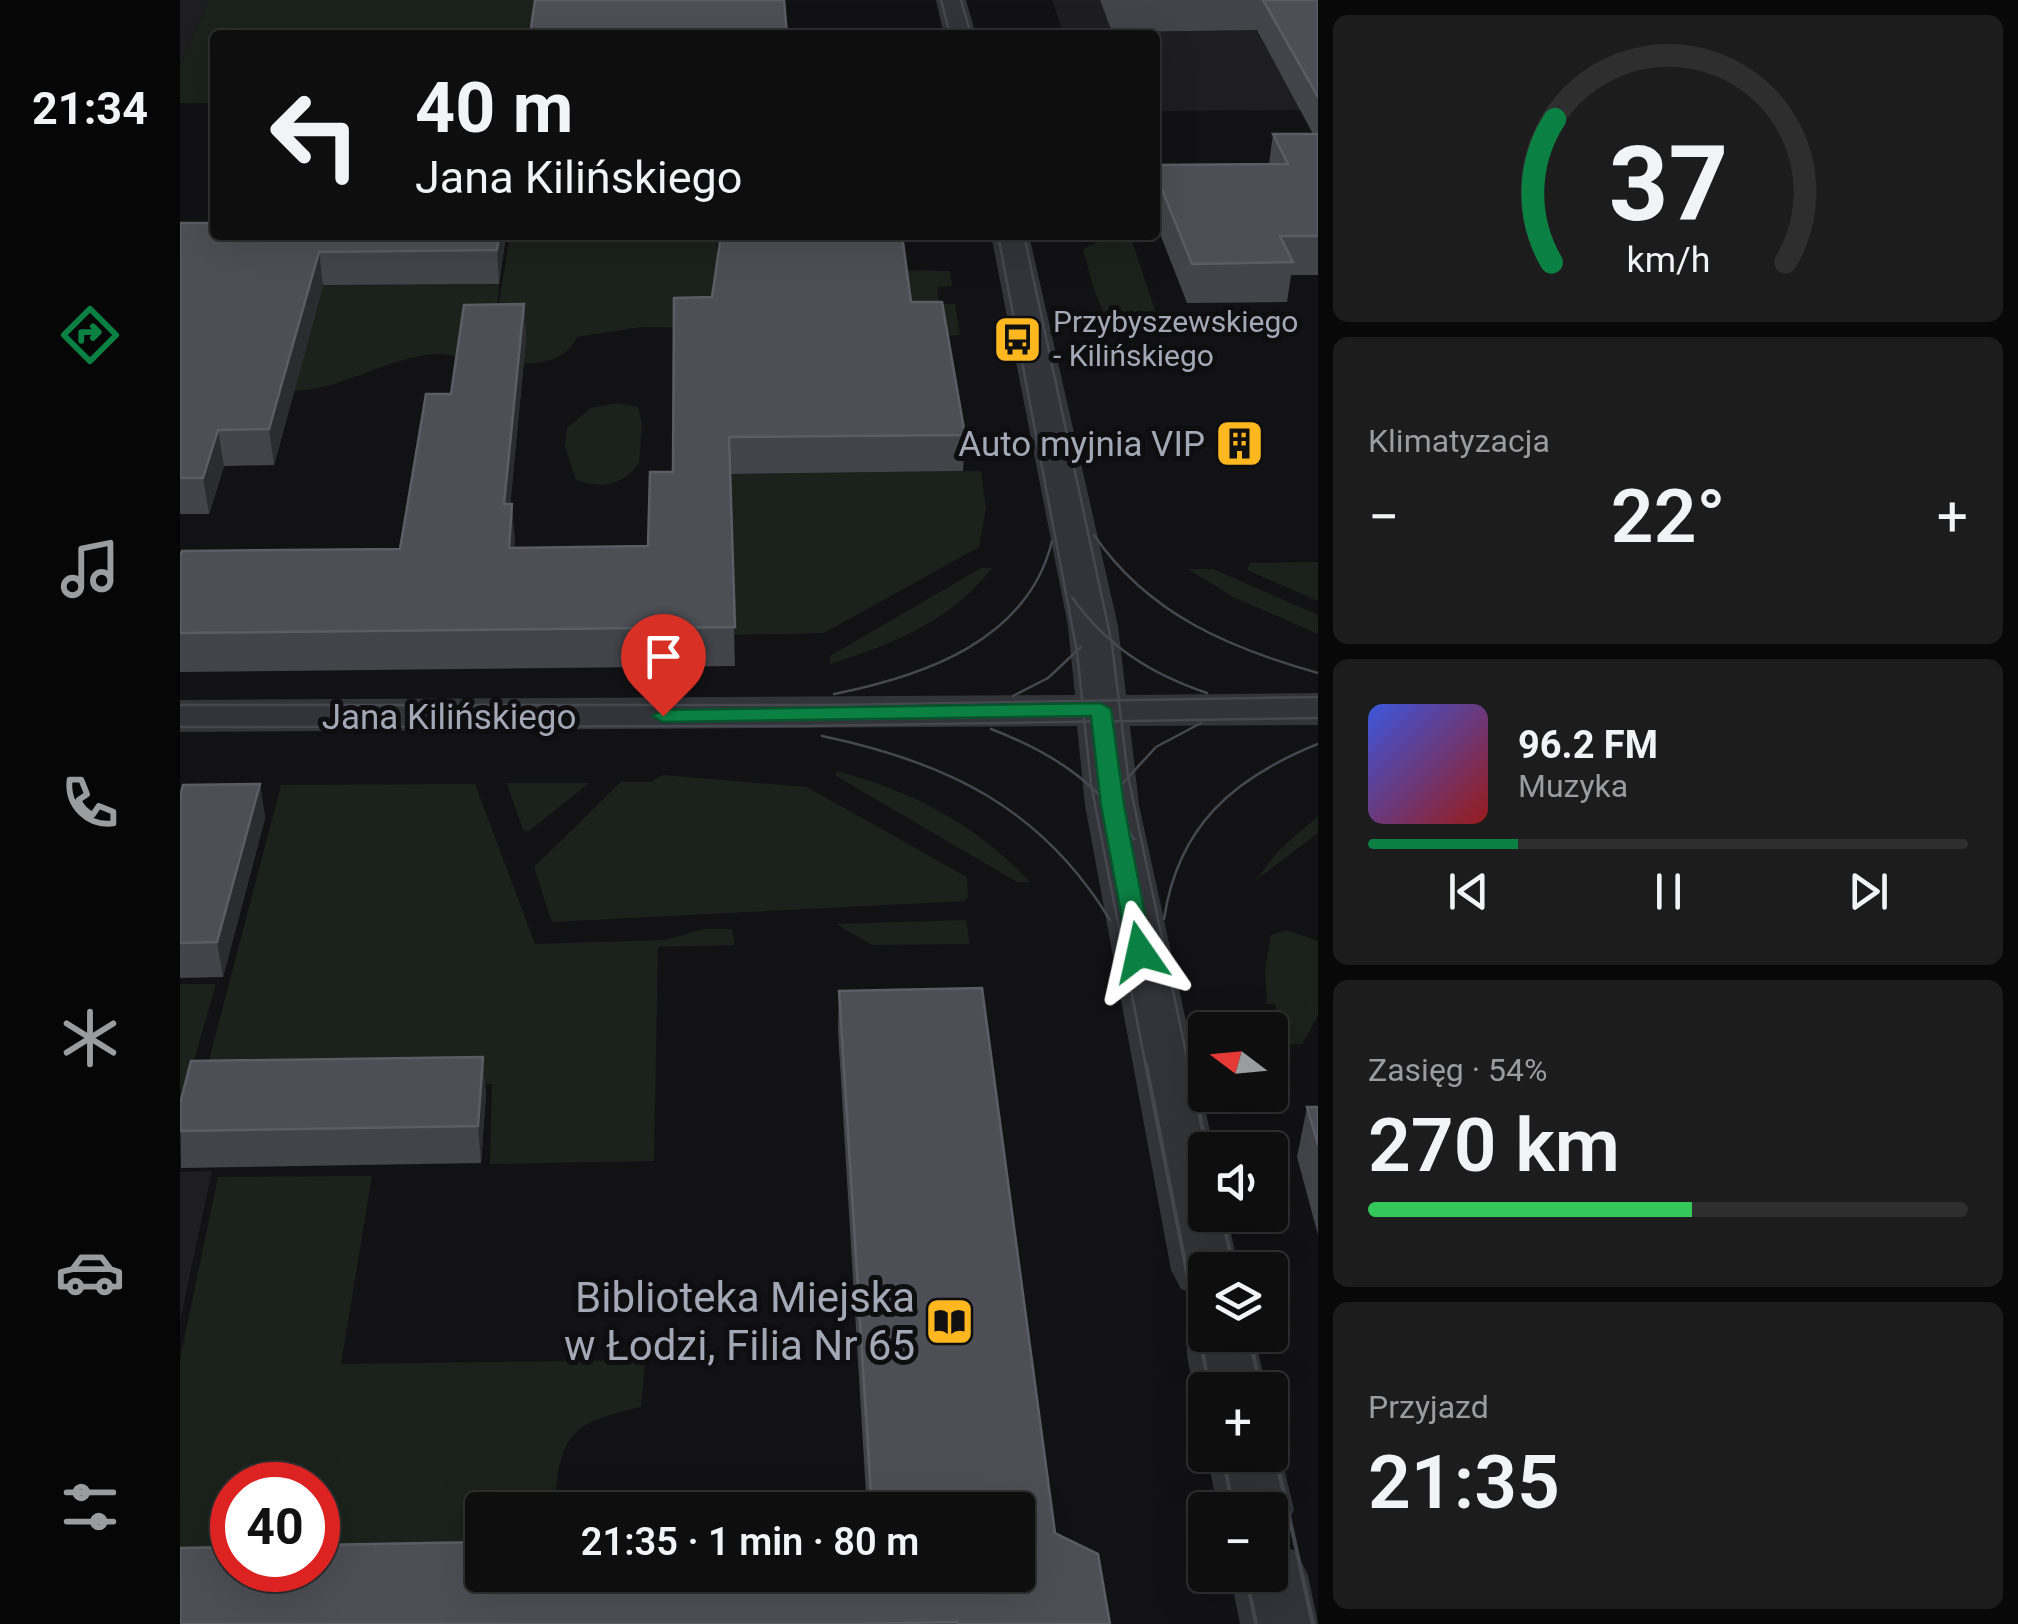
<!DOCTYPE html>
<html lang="pl">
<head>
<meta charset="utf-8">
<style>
  body { margin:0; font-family:Roboto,sans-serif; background:#1c1c1d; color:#f1f3f6; height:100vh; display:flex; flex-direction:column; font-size:38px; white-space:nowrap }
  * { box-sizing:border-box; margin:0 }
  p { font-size:32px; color:#9b9c9e }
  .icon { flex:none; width:55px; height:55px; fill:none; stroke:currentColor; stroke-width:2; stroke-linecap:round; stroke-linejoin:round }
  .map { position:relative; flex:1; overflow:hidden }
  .side { display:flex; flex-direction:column; gap:15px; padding:15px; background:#080808; width:700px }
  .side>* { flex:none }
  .top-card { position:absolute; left:30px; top:30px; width:950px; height:210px; border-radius:10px; box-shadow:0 10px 40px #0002,0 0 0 2px #2e2e2f; background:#0e0e0f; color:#f1f3f6; overflow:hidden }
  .needle { width:65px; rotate:286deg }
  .buttons { position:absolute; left:1008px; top:1012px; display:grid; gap:20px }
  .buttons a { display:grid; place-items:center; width:100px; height:100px; border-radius:10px; background:#0e0e0f; box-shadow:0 10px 40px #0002,0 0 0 2px #2e2e2f; font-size:50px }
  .speed { position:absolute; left:30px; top:1462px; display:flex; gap:20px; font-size:50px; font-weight:700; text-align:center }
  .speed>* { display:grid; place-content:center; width:130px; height:130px; border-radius:50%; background:#0e0e0f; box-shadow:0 10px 40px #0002,0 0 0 2px #2e2e2f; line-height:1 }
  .speed .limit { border:15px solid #d22; background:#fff; color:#111 }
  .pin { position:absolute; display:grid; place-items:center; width:85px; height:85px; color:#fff; margin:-102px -42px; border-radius:50% 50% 50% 0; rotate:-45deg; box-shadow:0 0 10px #0007 }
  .pin .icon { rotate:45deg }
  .me { position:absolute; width:110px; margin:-55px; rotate:349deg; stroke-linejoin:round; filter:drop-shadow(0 0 8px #0008) }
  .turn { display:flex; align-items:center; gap:35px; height:210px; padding:0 40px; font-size:45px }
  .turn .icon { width:130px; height:130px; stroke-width:2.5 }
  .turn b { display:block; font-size:70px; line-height:85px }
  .big { font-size:75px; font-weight:600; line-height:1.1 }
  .side .widget { flex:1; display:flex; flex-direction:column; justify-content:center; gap:15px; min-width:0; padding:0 35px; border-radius:15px; background:#1c1c1d }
  .side .dial { align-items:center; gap:0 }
  .dial svg { height:260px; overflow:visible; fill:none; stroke:#2e2e2f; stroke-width:7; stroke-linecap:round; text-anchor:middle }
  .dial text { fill:#f1f3f6; stroke:none }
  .song { display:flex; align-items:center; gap:30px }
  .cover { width:120px; height:120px; border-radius:15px; background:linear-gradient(135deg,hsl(230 70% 55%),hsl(0 70% 35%)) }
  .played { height:10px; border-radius:5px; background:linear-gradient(90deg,#0b8043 25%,#2e2e2f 25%) }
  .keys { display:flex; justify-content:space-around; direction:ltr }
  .heat { display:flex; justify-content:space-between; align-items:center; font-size:55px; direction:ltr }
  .charge { height:15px; border-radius:8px; background:linear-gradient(90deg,#34c759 54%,#2e2e2f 0) }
  .trip { position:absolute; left:285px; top:1492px; width:570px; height:100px; border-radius:10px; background:#0e0e0f; box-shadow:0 10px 40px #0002,0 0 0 2px #2e2e2f; font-weight:600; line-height:100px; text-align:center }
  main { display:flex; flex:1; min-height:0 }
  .dock { display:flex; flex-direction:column; width:180px; justify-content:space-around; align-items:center; background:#060606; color:#9b9c9e }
  .dock .icon { width:70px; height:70px }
  .dock .current { color:#0b8043 }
  .dock b { font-size:45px; color:#f1f3f6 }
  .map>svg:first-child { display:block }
  .built { fill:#1e1e21 }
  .green { fill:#1a221b }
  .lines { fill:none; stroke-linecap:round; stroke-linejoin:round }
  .tertiary { fill:#33343a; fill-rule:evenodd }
  .tram-far1 { stroke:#46484f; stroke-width:2.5 }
  .tram { stroke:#46484f; stroke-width:4 }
  .wall { fill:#43444a }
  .shaded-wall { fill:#2b2c30 }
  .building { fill:#4e4f56; stroke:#5b5d65; stroke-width:2.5 }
  .route { fill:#0b8043; stroke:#07532c; stroke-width:2.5 }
  .labels { text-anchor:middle; stroke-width:10; stroke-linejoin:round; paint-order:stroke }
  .far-poi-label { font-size:30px; fill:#a3a8b6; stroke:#0e0d0f; text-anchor:start }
  .poi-label { font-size:35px; fill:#a3a8b6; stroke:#0e0d0f; text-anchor:end }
  .street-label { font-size:35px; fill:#a3a8b6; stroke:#0e0d0f }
  .near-poi-label { font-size:42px; fill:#a3a8b6; stroke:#0e0d0f; text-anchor:end }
</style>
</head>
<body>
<main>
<nav class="dock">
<b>21:34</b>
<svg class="icon current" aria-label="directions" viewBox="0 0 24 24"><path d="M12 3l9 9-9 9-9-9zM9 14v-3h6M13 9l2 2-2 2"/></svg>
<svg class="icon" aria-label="music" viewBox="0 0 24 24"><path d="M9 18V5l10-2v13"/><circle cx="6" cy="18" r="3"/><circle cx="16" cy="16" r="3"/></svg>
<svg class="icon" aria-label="phone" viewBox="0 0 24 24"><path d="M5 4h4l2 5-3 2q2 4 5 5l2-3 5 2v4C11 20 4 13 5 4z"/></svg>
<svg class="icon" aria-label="climate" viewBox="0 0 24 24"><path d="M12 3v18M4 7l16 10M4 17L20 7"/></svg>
<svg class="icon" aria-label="car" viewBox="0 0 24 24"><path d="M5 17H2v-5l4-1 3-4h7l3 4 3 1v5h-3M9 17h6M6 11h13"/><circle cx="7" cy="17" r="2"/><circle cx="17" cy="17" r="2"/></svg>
<svg class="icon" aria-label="filters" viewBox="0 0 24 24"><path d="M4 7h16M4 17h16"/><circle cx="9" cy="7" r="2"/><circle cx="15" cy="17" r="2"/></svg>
</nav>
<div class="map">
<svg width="1138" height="1624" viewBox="0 0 1138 1624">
  <rect width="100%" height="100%" fill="#121214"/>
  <g class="built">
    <polygon points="0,0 29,0 0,66"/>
    <polygon points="872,0 1138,0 1137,110 975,111 975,35 884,35"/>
    <polygon points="32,1171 0,1321 0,1172"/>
  </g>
  <g class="green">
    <polygon points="29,0 361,0 356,35 35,35 35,103 0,103 0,66"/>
    <path d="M330 235H537V328L461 327 397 337C378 377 322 360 284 360 248 340 183 377 147 386 123 393 94 391 68 393L100 285 319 284 316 320Z"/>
    <polygon points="918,235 950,235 979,322 928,321 914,290 903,249 920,241"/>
    <polygon points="721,270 770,271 772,286 757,287 759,304 775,304 780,335 731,337"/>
    <path d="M437 403 458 407 462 424 459 463C442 486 422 489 396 480L385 447 387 428 411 408Z"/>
    <polygon points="801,471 806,508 799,547 644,633 554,635 548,474"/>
    <polygon points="1138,562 1138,601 1067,570 1070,563"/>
    <path d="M801 568H812C770 622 713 644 650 664V656Z"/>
    <polygon points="1008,569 1033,569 1138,615 1138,634 1053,597"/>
    <path d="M656 771C733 791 795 824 850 882H837L656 776Z"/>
    <polygon points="483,775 627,787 787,877 788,897 784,901 372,922 354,867 441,782 470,782"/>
    <polygon points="327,783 409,783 348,832 343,830"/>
    <polygon points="295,784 355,944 485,940 524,929 552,929 555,945 478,947 474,1161 310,1164 312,1084 22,1087 101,785"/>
    <polygon points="1138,816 1138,833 1075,881 1098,851"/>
    <polygon points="786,920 790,944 692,945 656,924"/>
    <polygon points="1107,930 1138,941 1138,1016 1122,1044 1106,1044 1095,1004 1087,1004 1085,971 1091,935"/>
    <polygon points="0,984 36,984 0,1109"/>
    <path d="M192 1176 161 1364 465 1360 461 1407C395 1422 380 1431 375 1500L429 1501V1510H302V1564L138 1554V1485H52V1555L0 1556V1359L38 1177Z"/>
  </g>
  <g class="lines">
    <g class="tertiary">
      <polygon points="756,0 786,0 796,35 764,35"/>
      <polygon points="811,235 849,235 938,626 946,695 1138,693 1138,725 950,726 959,805 1034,1150 1025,1150 1025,1215 1047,1215 1059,1270 1025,1270 1025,1296 1001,1289 991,1270 905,805 897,726 0,732 0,700 895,695 888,626"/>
      <path d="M1025 1312V1335H1074L1087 1390H1025V1410C1010 1380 999 1345 1014 1315Z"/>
      <polygon points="1090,1433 1101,1455 1114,1510 1103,1533 1090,1537 1090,1510 1038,1510 1027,1455 1090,1455"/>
      <polygon points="1090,1542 1116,1551 1128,1575 1138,1624 1060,1624 1050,1575 1090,1575"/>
    </g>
    <g class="tram-far1">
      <polyline points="761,0 770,35"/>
      <polyline points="781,0 791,35"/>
      <polyline points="818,235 897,652 911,784 966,1067"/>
      <polyline points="844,235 932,644 948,776 1009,1067"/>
      <path d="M914 535C968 614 1049 648 1138 673"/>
      <path d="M892 597C926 646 971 674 1027 693"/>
      <path d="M654 694C745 676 848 640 872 541"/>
      <polyline points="833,696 868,678 901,647"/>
      <polyline points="0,705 651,705 1138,697"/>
      <polyline points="0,727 621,726 1138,718"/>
      <path d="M811 729C871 752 920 783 954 839"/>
      <path d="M642 736C767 762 862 808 930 920"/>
      <polyline points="943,783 976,747 1021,723"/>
      <path d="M984 919C998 826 1053 778 1138 744"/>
    </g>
    <g class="tram">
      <polyline points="966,1064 1030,1390"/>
      <polyline points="1009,1064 1027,1150"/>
      <polyline points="1042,1215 1054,1270"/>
      <polyline points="1069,1335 1081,1390"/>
      <polyline points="1090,1431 1133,1624"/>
      <polyline points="1043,1455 1053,1510"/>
      <polyline points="1066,1575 1076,1624"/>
    </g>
  </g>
  <g class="wall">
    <polygon points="920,0 1138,0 1138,275 1111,275 1107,302 1007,303 975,221 975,165 1089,164 1093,134 1133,134 1077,30 932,32"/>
    <polygon points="0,223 35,235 326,235 319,284 143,285 94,465 44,466 29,514 0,514"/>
    <polygon points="532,297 731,302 785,435 783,471 550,474 555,666 0,672 0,557 220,549 271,394 344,304 346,339 330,504 334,548 468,546 493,472"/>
    <polygon points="80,784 85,818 43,977 0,978 0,797"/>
    <polygon points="659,991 875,1533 930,1624 0,1624 838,1575 838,1510 687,1510 658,1031"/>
    <polygon points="306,1093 301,1163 1,1168 0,1104"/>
    <polygon points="1127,1107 1138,1107 1138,1235 1117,1157"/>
  </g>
  <g class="shaded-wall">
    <polygon points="319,235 326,235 319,284 317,250"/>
    <polygon points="139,252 143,285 94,465 89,429"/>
    <polygon points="344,304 346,339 327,542 324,504"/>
    <polygon points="38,430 44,466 29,514 23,478"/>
    <polygon points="332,504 335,541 332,586 329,548"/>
    <polygon points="80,784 85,818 43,977 37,942"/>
    <polygon points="303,1057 306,1093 301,1163 298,1126"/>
  </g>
  <g class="building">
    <polygon points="355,0 604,0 607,35 350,35"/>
    <polygon points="1083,0 1138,0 1138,97"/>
    <polygon points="1093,134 1138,134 1138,236 1100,236 1113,262 1012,264 975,172 975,165 1108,164"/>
    <polygon points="0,223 35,223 35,235 319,235 317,250 139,252 89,429 38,430 23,478 0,478"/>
    <polygon points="541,235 722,235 731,302 762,302 785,435 549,437 555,627 0,633 0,557 2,551 220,549 246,394 271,394 284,305 344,304 324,504 332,504 329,548 468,546 470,472 493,472 494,298 532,297"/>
    <polygon points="80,784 37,942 0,943 0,797 3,785"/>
    <polygon points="802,988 875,1533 918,1554 930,1624 777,1624 777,1622 676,1624 0,1624 0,1548 52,1547 52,1570 138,1570 138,1545 302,1542 302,1575 838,1575 838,1510 692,1510 659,991"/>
    <polygon points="303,1057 298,1126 0,1131 0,1104 11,1061"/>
    <polygon points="1127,1107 1138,1107 1138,1145"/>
  </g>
  <polygon class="route" points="920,703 931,709 944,805 972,952 960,960 948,952 921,805 911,716 483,722 472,716 483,710"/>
  <defs>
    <symbol id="bus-square" viewBox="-11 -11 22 22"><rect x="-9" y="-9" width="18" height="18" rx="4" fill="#ffb720" stroke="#0e0d0f"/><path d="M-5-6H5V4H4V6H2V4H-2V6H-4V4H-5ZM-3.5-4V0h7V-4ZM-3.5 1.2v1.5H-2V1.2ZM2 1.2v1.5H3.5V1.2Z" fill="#111"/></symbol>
    <symbol id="building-square" viewBox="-11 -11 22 22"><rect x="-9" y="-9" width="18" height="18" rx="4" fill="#ffb720" stroke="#0e0d0f"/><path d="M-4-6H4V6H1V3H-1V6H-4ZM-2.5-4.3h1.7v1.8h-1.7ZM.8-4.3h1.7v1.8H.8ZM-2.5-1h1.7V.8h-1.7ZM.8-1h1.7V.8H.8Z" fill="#111"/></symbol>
    <symbol id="library-square" viewBox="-11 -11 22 22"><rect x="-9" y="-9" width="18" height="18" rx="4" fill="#ffb720" stroke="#0e0d0f"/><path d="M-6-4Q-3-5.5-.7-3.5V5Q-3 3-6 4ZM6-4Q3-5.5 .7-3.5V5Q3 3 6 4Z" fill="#111"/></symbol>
  </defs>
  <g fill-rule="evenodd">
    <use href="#bus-square" x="810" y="312" width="55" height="55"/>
    <use href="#building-square" x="1032" y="416" width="55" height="55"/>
    <use href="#library-square" x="742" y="1294" width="55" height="55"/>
  </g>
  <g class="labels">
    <g class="far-poi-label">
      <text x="873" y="332">Przybyszewskiego<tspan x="873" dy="34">- Kilińskiego</tspan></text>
    </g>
    <g class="poi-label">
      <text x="1025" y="456">Auto myjnia VIP</text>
    </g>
    <g class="street-label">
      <text x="269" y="729">Jana Kilińskiego</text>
    </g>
    <g class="near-poi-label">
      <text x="735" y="1312">Biblioteka Miejska<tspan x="735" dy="48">w Łodzi, Filia Nr 65</tspan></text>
    </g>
  </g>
</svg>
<div class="buttons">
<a><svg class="needle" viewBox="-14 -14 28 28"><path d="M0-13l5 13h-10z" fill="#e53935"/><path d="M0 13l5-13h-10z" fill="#9b9c9e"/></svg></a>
<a><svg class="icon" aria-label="sound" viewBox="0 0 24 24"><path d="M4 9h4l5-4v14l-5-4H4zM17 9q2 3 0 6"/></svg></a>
<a><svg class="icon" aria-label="layers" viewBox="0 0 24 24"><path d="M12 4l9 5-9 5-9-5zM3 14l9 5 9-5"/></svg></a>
<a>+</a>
<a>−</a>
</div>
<div class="speed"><div class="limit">40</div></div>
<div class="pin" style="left:483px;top:716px;background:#d93025"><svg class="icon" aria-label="arrive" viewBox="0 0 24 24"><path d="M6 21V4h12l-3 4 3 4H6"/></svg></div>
<svg class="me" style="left:960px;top:952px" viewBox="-20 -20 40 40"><path d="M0-17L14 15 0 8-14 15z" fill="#0b8043" stroke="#fff" stroke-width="4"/></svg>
<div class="trip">21:35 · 1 min · 80 m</div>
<div class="top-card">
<div class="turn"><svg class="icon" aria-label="left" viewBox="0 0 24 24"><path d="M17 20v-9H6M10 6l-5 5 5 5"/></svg><div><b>40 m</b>Jana Kilińskiego</div></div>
</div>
</div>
<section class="side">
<div class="widget dial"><svg viewBox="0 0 100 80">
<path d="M14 69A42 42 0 1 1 86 69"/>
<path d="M14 69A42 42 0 0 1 15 25" stroke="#0b8043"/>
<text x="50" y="56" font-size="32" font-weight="700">37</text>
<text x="50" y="72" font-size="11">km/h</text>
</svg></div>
<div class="widget"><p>Klimatyzacja</p>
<div class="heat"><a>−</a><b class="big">22°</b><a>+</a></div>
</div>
<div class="widget">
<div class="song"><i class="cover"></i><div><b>96.2 FM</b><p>Muzyka</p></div></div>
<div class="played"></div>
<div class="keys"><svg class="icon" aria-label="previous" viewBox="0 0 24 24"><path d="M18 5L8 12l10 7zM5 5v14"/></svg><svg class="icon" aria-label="pause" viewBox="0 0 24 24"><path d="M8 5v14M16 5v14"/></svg><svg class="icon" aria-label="next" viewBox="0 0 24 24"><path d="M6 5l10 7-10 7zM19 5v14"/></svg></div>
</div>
<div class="widget"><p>Zasięg · 54%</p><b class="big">270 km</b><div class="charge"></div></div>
<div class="widget"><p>Przyjazd</p><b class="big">21:35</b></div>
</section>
</main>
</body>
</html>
